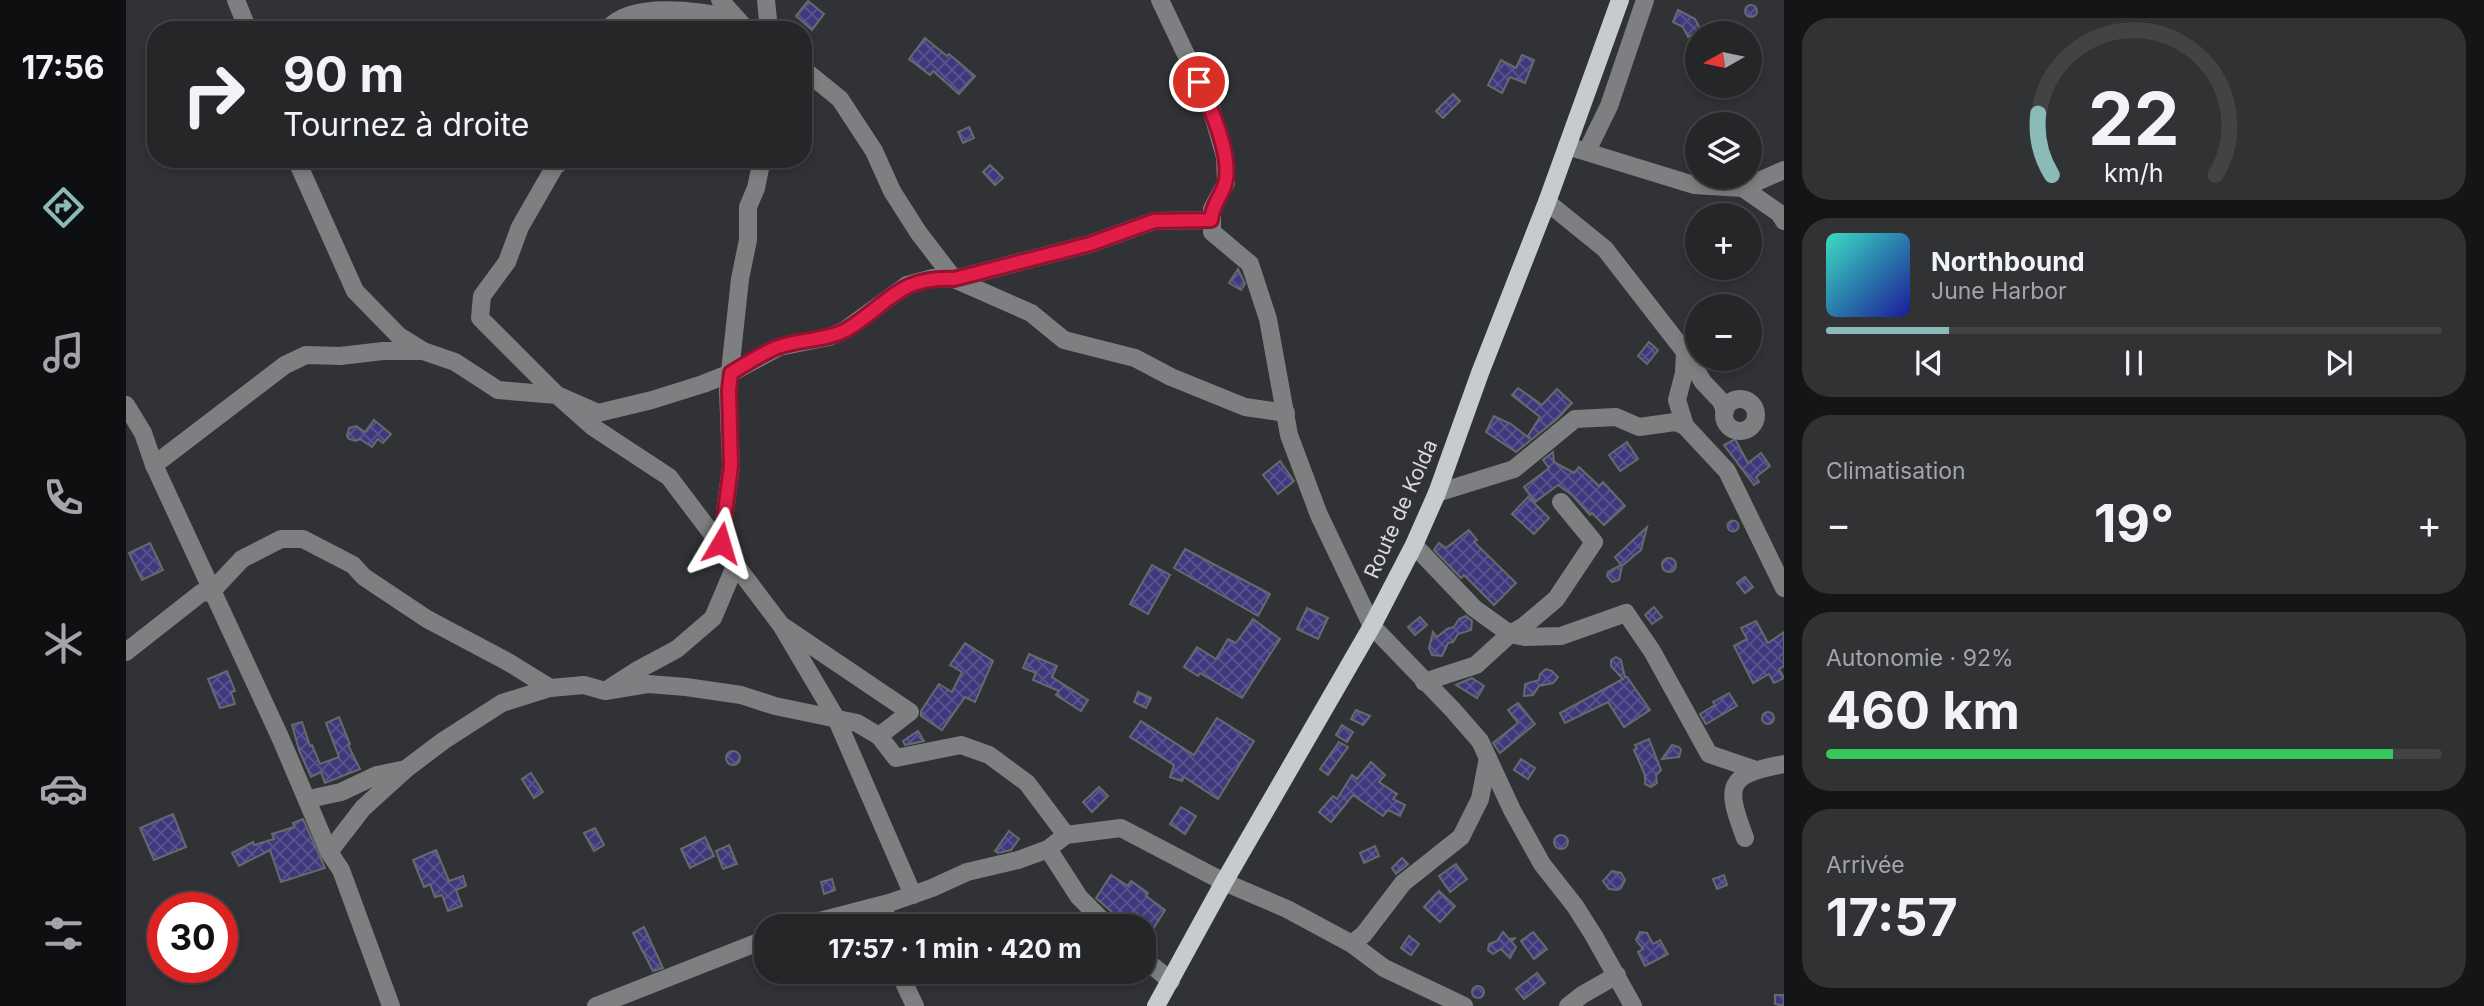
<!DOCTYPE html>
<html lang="fr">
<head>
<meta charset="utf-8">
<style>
  body { margin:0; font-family:Inter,sans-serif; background:#303234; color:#f1f3f6; height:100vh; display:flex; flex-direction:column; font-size:26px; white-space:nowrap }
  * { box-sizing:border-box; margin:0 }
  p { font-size:23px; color:#a3a5a8 }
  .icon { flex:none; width:38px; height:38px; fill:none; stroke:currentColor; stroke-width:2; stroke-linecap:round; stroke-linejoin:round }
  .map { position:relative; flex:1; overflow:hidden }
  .panel { display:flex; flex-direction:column; gap:18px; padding:18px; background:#141516; width:700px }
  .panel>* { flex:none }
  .top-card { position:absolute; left:21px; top:21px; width:665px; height:147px; border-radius:28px; box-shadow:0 4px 10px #0003,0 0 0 2px #414345; background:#242628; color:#f1f3f6; overflow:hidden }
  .needle { width:46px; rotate:261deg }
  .tools { position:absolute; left:1559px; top:21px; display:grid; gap:14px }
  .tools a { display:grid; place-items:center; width:77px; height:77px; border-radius:50%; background:#242628; box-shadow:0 4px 10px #0003,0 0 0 2px #414345; font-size:35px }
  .speed { position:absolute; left:21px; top:892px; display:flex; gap:14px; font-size:35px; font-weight:700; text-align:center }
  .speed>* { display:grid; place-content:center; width:91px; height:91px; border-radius:50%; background:#242628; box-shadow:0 4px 10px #0003,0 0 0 2px #414345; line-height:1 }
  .speed .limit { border:10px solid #d22; background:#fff; color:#111 }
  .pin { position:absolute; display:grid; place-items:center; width:60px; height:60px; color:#fff; margin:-30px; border:4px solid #fff; border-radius:50%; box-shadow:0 2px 7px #0007 }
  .me { position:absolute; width:77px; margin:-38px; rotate:7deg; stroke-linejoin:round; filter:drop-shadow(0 0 5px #0008) }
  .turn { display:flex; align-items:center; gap:24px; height:147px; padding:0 21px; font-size:32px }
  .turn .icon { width:91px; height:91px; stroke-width:2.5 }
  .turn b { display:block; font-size:49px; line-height:60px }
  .big { font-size:52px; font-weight:700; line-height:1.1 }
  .panel .card { flex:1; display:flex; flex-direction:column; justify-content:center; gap:10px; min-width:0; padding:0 24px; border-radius:28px; background:#303234 }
  .panel .dial { align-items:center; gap:0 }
  .dial svg { height:182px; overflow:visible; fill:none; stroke:#414345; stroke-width:7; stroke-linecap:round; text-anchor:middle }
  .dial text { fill:#f1f3f6; stroke:none }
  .song { display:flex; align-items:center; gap:21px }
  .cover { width:84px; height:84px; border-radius:10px; background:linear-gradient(135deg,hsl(170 70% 55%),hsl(240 70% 35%)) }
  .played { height:7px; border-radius:4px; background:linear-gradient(90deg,#8bbbb9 20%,#414345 20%) }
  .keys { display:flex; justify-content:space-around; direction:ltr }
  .heat { display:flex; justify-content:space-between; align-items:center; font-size:38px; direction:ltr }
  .charge { height:10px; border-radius:5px; background:linear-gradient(90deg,#34c759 92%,#414345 0) }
  .trip { position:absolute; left:628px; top:914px; width:402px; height:70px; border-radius:28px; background:#242628; box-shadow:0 4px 10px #0003,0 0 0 2px #414345; font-weight:700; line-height:70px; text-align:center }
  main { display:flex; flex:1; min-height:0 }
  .menu { display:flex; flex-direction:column; width:126px; justify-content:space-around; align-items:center; background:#0e0f10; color:#a3a5a8 }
  .menu .icon { width:49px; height:49px }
  .menu .on { color:#8bbbb9 }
  .menu b { font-size:32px; color:#f1f3f6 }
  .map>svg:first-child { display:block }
  .building { fill:url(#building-cross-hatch); stroke:#69696d; stroke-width:2 }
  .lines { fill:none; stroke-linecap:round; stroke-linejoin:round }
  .minor { stroke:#7d7f80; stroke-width:18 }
  .major { stroke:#c8cbcd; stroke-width:18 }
  .route-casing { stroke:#92132f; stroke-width:18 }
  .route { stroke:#e11d48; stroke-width:12 }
  .labels { text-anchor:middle; stroke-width:7; stroke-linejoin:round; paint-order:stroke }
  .street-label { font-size:21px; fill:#d8dadb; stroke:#303235 }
</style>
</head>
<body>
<main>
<nav class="menu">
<b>17:56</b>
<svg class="icon on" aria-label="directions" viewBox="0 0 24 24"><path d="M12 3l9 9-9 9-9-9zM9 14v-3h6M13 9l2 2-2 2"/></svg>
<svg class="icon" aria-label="music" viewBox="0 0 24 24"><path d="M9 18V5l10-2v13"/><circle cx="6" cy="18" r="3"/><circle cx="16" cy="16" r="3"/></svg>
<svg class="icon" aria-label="phone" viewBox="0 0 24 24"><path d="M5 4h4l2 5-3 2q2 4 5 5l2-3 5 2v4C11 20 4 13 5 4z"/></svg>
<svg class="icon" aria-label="climate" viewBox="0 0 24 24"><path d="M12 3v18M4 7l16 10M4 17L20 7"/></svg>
<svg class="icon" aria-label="car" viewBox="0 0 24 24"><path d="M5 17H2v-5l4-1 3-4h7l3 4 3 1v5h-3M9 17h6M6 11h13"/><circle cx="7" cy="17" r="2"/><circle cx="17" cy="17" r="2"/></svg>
<svg class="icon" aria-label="filters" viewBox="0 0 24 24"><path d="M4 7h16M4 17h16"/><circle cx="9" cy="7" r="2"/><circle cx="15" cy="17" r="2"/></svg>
</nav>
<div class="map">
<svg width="1658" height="1006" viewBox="0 0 1658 1006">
  <defs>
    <pattern id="building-cross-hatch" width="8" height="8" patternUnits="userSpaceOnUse" patternTransform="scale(1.75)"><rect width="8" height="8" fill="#3d397c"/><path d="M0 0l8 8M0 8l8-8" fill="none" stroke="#58558e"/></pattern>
  </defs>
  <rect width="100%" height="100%" fill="#303235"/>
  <g class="building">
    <polygon points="682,1 698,14 686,30 670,16"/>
    <circle cx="1625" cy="11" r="6"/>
    <polygon points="1552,10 1569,19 1575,30 1562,37 1557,27 1547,22"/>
    <polygon points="799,38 821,56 823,54 849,76 833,94 807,71 804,75 783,59"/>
    <polygon points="1396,55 1408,60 1399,83 1384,77 1376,93 1362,85 1375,60 1390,68"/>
    <polygon points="1327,94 1334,101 1317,118 1310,111"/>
    <polygon points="843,127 848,138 837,143 832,132"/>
    <polygon points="864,165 877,178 869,185 857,172"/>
    <polygon points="1112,269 1119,284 1115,290 1103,283"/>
    <polygon points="1523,342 1532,350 1521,364 1512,356"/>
    <polygon points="1392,388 1416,405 1431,389 1446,403 1431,419 1390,452 1360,432 1368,416 1385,424 1404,439 1402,436 1414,417 1386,395"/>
    <polygon points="248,420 265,434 257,443 252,439 246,447 234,439 230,441 223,439 221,436 223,428 230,426 239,432"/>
    <polygon points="1609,439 1622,463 1635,453 1644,466 1630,477 1633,482 1628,485 1598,445"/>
    <polygon points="1501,442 1512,459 1494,471 1483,455"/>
    <polygon points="1427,452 1428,462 1448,473 1453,467 1473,486 1477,482 1499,506 1478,525 1466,513 1464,515 1446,495 1432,485 1409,502 1398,487 1423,468 1417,460"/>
    <polygon points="1154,461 1168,481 1152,494 1137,475"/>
    <polygon points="1402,497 1423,518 1408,534 1386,514"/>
    <circle cx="1607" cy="526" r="5.5"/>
    <polygon points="1521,527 1515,550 1496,566 1493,580 1486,582 1481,576 1482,572 1495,565 1489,557"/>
    <polygon points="1343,530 1351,540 1348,542 1390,583 1368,605 1338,575 1335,578 1308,550 1313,543 1320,548"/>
    <polygon points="24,543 37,570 16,580 3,553"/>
    <polygon points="1059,549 1144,594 1132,616 1048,568"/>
    <circle cx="1543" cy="565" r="7"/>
    <polygon points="1026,565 1044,575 1022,614 1004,604"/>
    <polygon points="1619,577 1627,587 1619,593 1611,583"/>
    <polygon points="1528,607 1536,617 1526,624 1519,615"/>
    <polygon points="1181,608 1202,618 1192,639 1171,629"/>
    <polygon points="1340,616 1346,621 1345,630 1332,634 1327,642 1322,643 1316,656 1306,655 1303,648 1307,632 1311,637 1321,629 1328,627 1333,619"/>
    <polygon points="1294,617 1301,625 1289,635 1282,627"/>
    <polygon points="1127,619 1154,639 1116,698 1074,673 1072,676 1058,667 1071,647 1090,659 1102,639 1110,643"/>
    <polygon points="1630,621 1642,643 1658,632 1658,666 1653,669 1658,678 1648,683 1643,674 1627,683 1608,646 1621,639 1615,628"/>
    <polygon points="839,643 867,661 849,702 839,697 816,730 795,716 795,711 813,684 826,692 836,672 824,665"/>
    <polygon points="903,654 931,666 926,677 962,700 955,711 930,695 933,691 907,680 910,673 897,668"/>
    <polygon points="1490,657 1495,660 1499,677 1501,677 1524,710 1498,727 1482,702 1439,723 1434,713 1497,679 1485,666 1485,660"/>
    <polygon points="1420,669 1426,671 1432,677 1427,683 1413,686 1407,695 1398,696 1399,684 1413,680 1414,674"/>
    <polygon points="101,671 109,691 105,692 109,704 94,708 82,679"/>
    <polygon points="1346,678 1358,686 1351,698 1330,685"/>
    <polygon points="1012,692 1025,698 1020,708 1008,702"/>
    <polygon points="1603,693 1611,706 1580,724 1574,714 1589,705 1587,702"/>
    <polygon points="1392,703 1409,724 1374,753 1367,743 1392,723 1382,710"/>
    <polygon points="1230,710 1244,716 1237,725 1225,719"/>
    <circle cx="1642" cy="718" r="6"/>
    <polygon points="213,717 224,744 222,745 234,769 199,783 195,772 185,777 173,750 166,725 176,722 184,746 186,745 194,764 213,757 200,723"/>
    <polygon points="1091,718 1128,741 1092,799 1058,777 1056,781 1044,777 1048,765 1004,737 1015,721 1068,755"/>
    <polygon points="1216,725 1227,732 1221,742 1210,735"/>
    <polygon points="792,731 798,741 779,745 777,741"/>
    <polygon points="1523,739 1535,770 1530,775 1531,783 1525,787 1519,784 1519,775 1508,750 1511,749 1509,745"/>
    <polygon points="1213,742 1222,747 1202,775 1194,769"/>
    <polygon points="1546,745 1553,747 1555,750 1553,757 1536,759"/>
    <circle cx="607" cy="758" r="7"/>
    <polygon points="1395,759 1409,768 1402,779 1388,770"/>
    <polygon points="1245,762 1259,775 1253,782 1271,794 1267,799 1279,805 1274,816 1262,810 1257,816 1227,795 1205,822 1200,818 1193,812 1207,796 1211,799 1226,775 1231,779"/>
    <polygon points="405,773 417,792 408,798 396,779"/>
    <polygon points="973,787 982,796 966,812 957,802"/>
    <polygon points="1055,807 1070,816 1059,834 1044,824"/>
    <polygon points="47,814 60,847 28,860 14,828"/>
    <polygon points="177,819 199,868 155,882 144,850 113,866 106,853 127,842 128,845 148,839 146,834 168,827 167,823"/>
    <polygon points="469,828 478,845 468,851 458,833"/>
    <polygon points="883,831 893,839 885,850 872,853 869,851"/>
    <circle cx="1435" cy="842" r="7"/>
    <polygon points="579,837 588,856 564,868 555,849"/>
    <polygon points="603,845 611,864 597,869 590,851"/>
    <polygon points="1249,846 1253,856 1238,863 1234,853"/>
    <polygon points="310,850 323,881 337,876 340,886 330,890 336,906 322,911 316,895 309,897 304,884 298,887 287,860"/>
    <polygon points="1276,858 1282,864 1270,874 1266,868"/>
    <polygon points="1330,864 1341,879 1324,892 1313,876"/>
    <polygon points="1486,871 1495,873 1499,880 1495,888 1492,890 1483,889 1477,881"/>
    <polygon points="985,875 1002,886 1005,881 1022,893 1020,896 1039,910 1018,943 1018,926 1002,926 970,898"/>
    <polygon points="1598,875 1601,885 1591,889 1587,879"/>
    <polygon points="706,879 709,890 698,894 695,882"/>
    <polygon points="1313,891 1329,906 1314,922 1298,907"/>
    <polygon points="518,927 537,968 527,971 507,933"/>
    <polygon points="1377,932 1383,939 1390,938 1385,941 1390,947 1384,958 1375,949 1367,954 1362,950 1363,944 1371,941"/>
    <polygon points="1407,932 1421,949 1408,959 1395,941"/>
    <polygon points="1514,932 1521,933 1527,944 1534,940 1542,954 1519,966 1512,952 1517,949 1510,940"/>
    <polygon points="1283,936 1293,944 1285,955 1275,948"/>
    <polygon points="1411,973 1419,983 1398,999 1390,989"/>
    <circle cx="1352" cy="992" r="6"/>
    <polygon points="1649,995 1658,995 1658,1006 1649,1004"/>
  </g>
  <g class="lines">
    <g class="minor">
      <polyline points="110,0 122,30"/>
      <polyline points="594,0 621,30"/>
      <polyline points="640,0 643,30"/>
      <polyline points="1034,0 1084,105 1099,157 1100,183 1086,209 1086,232 1124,264 1142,319 1163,435 1193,515 1246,626 1327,710 1354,741 1386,810 1416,864 1449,906 1468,936 1507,1006"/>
      <path d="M481 30C504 0 575 11 611 19"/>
      <polyline points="677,69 714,99 748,151 766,191 792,232 828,279 905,313 938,340 1009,358 1045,377 1119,407 1160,413"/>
      <polyline points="1441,146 1568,185 1617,188 1653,213 1658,221"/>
      <polyline points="1461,151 1483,106 1519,0"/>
      <polyline points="170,159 229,291 273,336 297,351"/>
      <polyline points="440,159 429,166 394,227 381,262 356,296 354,318 431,395 472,413 526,400 577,384 605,373 653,347 703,337 719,330 781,285 807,278 828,279 964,244 1028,221 1085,220"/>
      <polyline points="1617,188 1658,170"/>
      <polyline points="1421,202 1479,249 1559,352 1558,373 1551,400 1559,426 1601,471 1658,588"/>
      <polyline points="1559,352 1577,382 1595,401 1599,411"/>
      <circle cx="1614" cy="415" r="16"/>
      <polyline points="0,405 17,433 28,465"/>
      <polyline points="1311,493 1388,469 1449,419 1490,417 1513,427 1549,422 1559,426"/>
      <polyline points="595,543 605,466 602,390 614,279 622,240 622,207 630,188 636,159"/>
      <polyline points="1288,545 1348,608 1384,634 1399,637 1435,636 1500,613 1526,651 1583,754 1630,770"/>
      <polyline points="658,627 784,712 753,736 770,758 835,745 863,755 901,783 940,835"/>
      <polyline points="0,652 75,593 85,592 116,559 155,539 177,539 227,565 238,577 301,619 382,662 424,688"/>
      <polyline points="1298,682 1350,665 1384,634 1398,626 1430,599 1468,542 1435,502"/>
      <polyline points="485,687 510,671 551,649 587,618 609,566"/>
      <polyline points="183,799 215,792 251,775 280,769"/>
      <path d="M1619 838C1599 785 1600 775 1658 764"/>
      <polyline points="922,849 953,897 982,926"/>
      <polyline points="203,852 237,808 280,769 317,741 376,703 424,688 458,685 479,691 522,684 560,687 615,695 649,706 731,723 753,736"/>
      <polyline points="757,905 763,926"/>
      <polyline points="674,926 763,903 806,888 841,872 892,860 922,849 940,835 995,828 1098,882 1161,909 1226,944 1258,968 1338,1006"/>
      <polyline points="1226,944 1238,934 1277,883 1335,837 1354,799 1362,758"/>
      <polyline points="1018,959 1045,981"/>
      <polyline points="775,971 779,985 789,1006"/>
      <polyline points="265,1006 215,870 203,852 154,737 28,465 159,365 180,355 214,356 257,351 297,351 329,362 372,390 431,395 467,427 543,477 655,625 710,718 787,895"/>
      <polyline points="470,1006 640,939"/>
      <polyline points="1442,1006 1456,995 1491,975"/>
    </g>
    <polyline class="major" points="1030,1006 1098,882 1246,626 1288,545 1311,493 1354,373 1421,202 1494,0"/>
  </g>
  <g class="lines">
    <defs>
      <path id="route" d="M595 543 605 466 603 390 605 373C620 364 636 353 652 347 674 339 699 341 720 330 762 305 772 276 828 279L964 244 1028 221 1085 220C1086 205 1095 197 1099 184 1107 157 1084 106 1073 82"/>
    </defs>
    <use href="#route" class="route-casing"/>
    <use href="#route" class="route"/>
  </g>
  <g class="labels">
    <g class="street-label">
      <text transform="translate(1275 509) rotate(-66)" y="7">Route de Kolda</text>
    </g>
  </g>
</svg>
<div class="tools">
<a><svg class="needle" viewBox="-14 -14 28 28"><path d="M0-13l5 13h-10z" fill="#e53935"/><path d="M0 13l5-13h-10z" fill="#a3a5a8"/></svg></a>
<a><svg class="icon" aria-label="layers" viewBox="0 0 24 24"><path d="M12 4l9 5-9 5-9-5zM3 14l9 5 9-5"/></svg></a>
<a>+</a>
<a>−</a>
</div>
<div class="speed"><div class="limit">30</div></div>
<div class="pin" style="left:1073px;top:82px;background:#d93025"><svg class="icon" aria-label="arrive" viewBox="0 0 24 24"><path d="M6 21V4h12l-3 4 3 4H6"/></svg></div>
<svg class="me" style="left:595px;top:543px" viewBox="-20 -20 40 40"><path d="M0-17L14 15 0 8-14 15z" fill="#e11d48" stroke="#fff" stroke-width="4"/></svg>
<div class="trip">17:57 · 1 min · 420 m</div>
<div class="top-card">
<div class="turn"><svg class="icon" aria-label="right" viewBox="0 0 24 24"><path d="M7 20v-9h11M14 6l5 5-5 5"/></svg><div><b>90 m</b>Tournez à droite</div></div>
</div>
</div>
<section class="panel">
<div class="card dial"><svg viewBox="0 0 100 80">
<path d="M14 69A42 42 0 1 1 86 69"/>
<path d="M14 69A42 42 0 0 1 8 42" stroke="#8bbbb9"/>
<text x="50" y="56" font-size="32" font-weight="700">22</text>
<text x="50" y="72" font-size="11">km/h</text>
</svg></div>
<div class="card">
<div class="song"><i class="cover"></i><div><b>Northbound</b><p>June Harbor</p></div></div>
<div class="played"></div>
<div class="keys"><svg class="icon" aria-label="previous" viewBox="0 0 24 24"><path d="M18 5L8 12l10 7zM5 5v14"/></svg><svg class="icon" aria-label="pause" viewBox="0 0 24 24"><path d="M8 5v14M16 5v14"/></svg><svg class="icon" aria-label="next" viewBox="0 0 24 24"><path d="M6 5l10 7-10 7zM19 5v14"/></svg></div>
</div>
<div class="card"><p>Climatisation</p>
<div class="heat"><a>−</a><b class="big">19°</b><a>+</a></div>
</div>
<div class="card"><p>Autonomie · 92%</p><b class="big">460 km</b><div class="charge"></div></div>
<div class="card"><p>Arrivée</p><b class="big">17:57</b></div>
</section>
</main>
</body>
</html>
